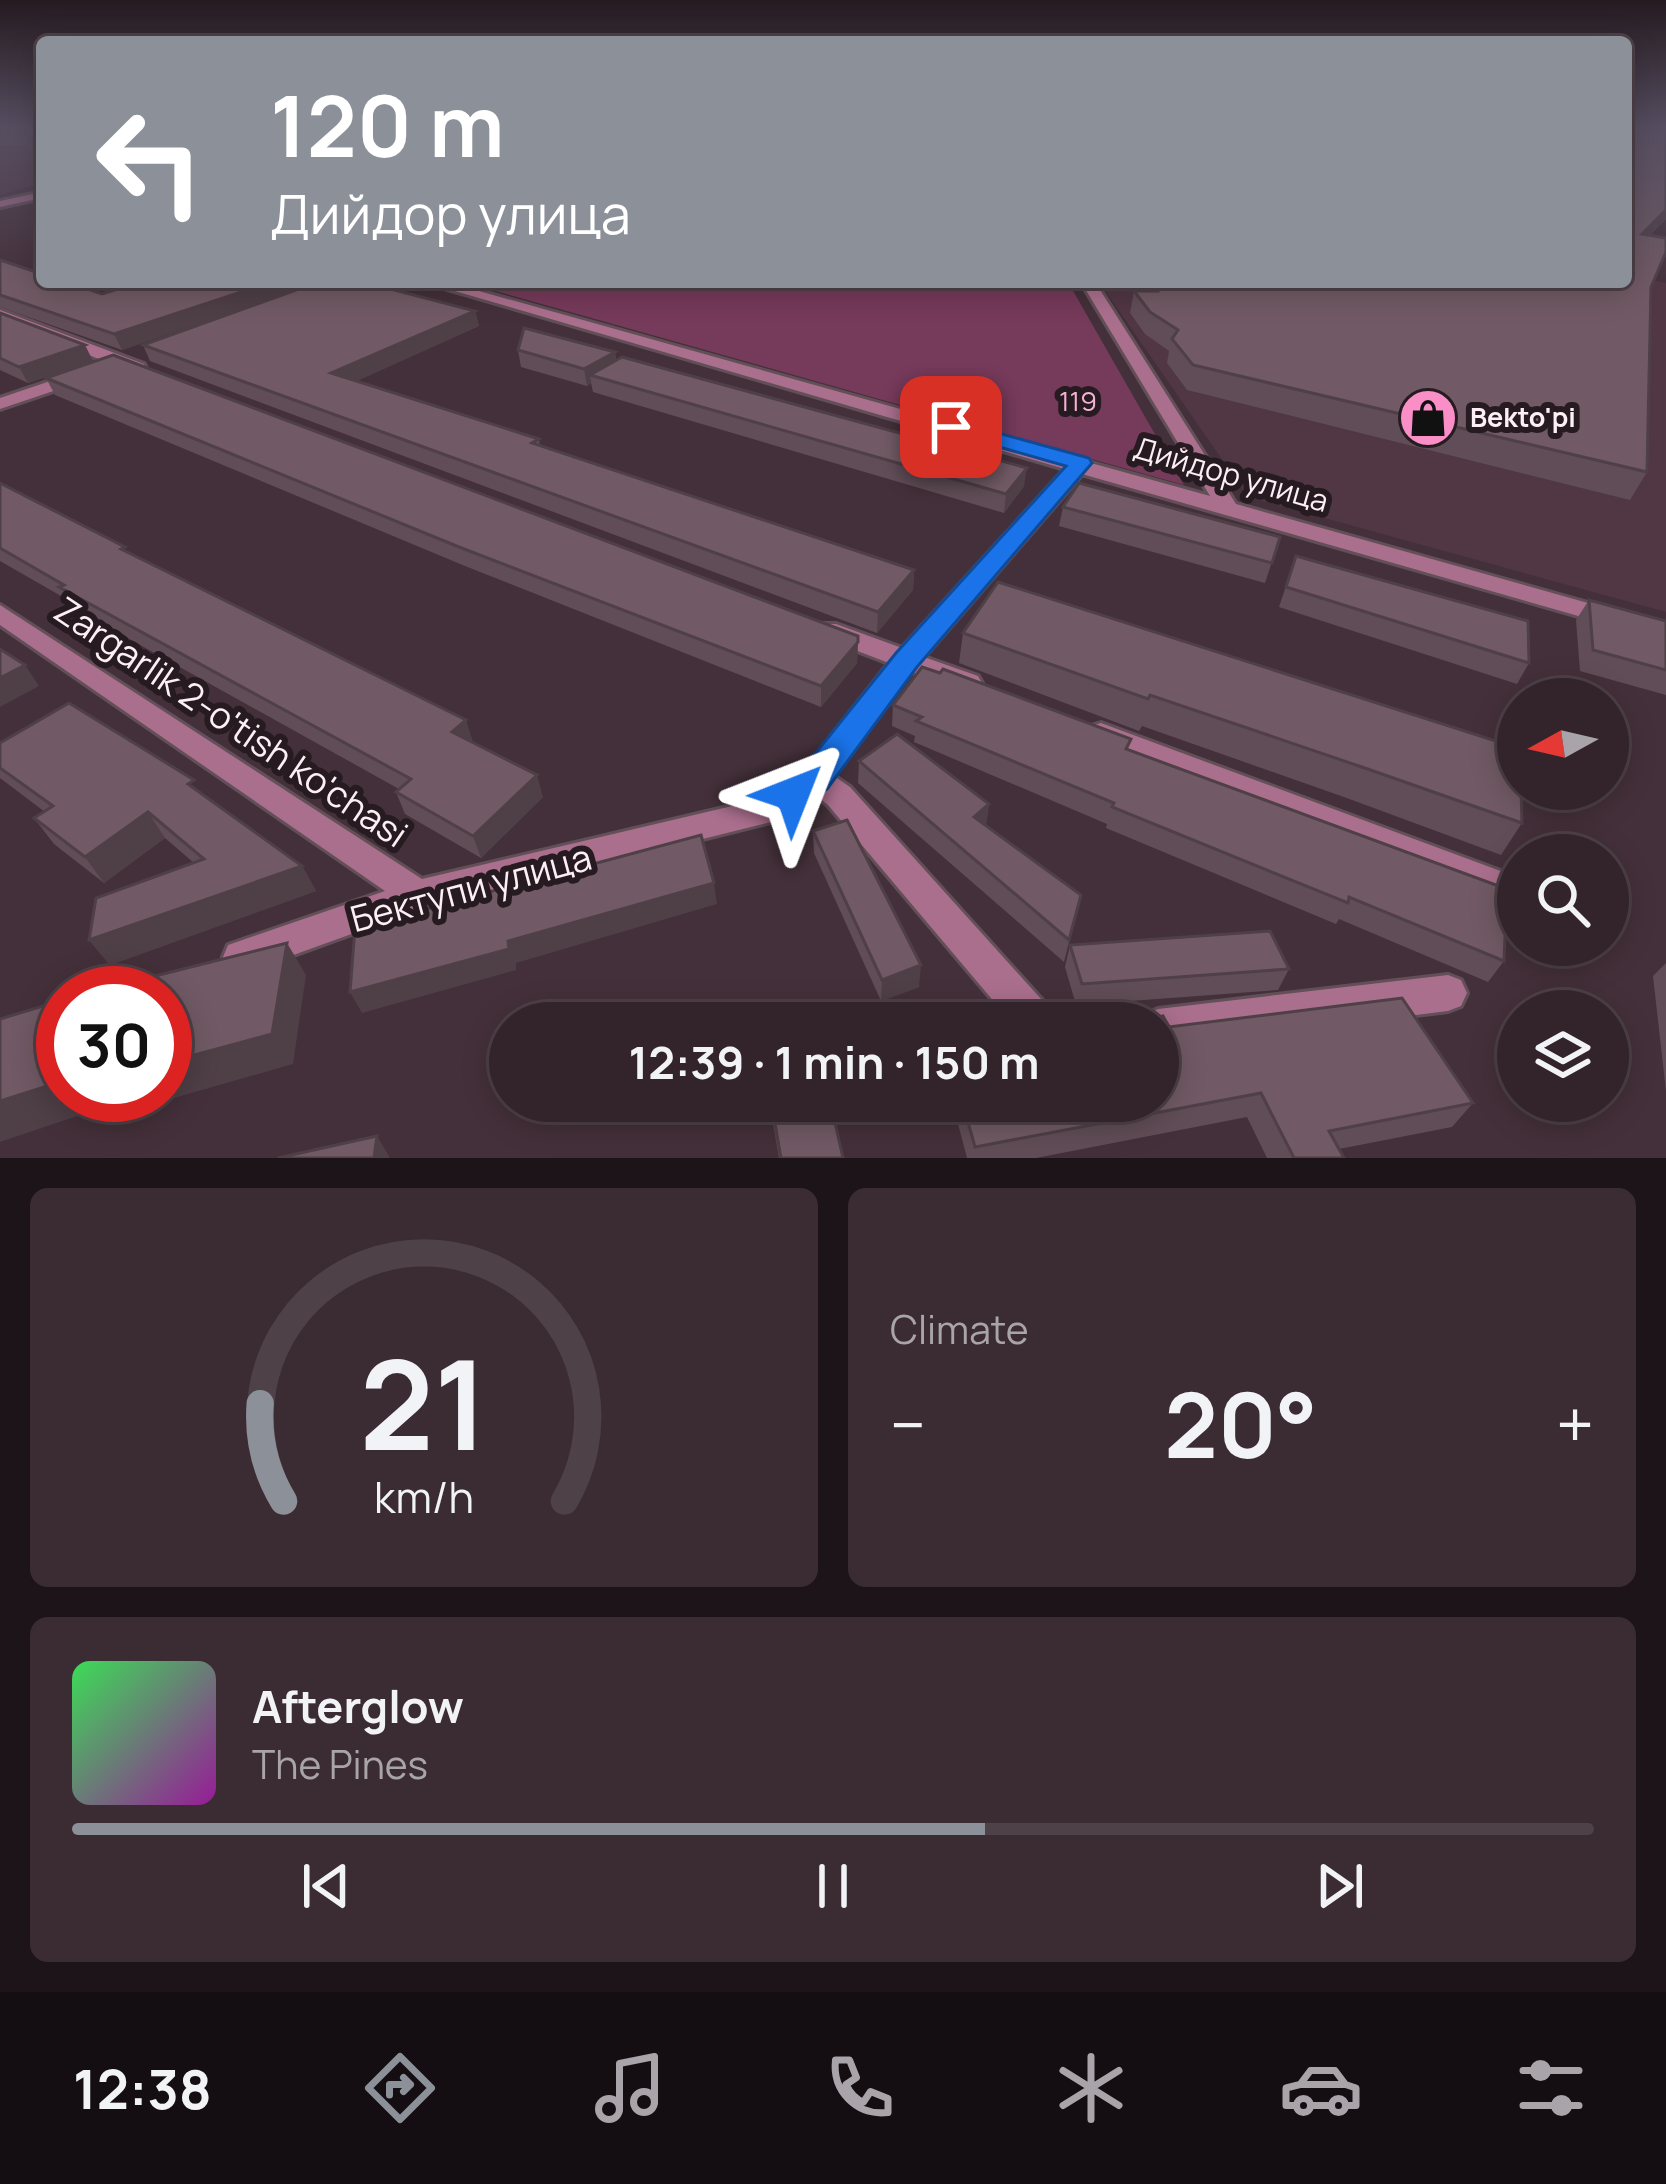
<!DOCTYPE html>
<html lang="en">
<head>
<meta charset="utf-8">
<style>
  body { margin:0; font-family:Manrope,sans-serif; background:#3b2c34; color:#f1f3f6; height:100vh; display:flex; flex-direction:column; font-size:45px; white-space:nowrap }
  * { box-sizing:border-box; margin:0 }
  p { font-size:39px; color:#a9a4a9 }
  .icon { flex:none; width:66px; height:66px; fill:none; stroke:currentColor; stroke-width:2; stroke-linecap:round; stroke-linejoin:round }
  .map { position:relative; height:1158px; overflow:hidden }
  .details { display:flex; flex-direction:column; gap:30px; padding:30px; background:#1c1418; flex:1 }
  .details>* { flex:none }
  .top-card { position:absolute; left:36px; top:36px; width:1596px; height:252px; border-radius:12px; box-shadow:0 6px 30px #0003,0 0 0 3px #4e4148; background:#8c9099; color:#fff; overflow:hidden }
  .needle { width:78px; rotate:262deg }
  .controls { position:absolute; left:1497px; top:678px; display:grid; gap:24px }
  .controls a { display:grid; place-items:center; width:132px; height:132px; border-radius:50%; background:#33242c; box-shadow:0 6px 30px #0003,0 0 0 3px #4e4148; font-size:60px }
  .speed { position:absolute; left:36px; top:966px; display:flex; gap:24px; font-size:60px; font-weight:700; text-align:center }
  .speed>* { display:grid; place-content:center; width:156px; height:156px; border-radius:50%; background:#33242c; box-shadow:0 6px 30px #0003,0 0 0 3px #4e4148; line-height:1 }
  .speed .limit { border:18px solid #d22; background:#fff; color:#111 }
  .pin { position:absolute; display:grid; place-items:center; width:102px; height:102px; color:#fff; margin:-51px; border-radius:24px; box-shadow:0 6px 18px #0006 }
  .me { position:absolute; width:132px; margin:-66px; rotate:45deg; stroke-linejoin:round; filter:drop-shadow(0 0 9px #0008) }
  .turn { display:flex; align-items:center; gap:42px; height:252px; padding:0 36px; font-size:54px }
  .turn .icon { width:156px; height:156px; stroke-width:2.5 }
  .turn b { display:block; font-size:84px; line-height:102px }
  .big { font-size:90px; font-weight:700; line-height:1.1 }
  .details .card { flex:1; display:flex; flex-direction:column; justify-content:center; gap:18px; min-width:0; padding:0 42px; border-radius:18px; background:#3b2c34 }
  .details .dial { align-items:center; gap:0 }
  .dial svg { height:312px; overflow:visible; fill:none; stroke:#4e4148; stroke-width:7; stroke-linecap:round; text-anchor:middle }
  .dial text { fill:#f1f3f6; stroke:none }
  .song { display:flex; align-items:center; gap:36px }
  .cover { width:144px; height:144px; border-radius:18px; background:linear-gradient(135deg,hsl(130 70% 55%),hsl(300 70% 35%)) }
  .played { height:12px; border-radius:6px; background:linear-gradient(90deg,#8c9099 60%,#4e4148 60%) }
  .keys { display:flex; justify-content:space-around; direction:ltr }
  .heat { display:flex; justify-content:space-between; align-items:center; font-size:66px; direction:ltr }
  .details .tiles { flex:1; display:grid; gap:30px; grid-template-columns:1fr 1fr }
  .card:last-child { grid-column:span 2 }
  .trip { position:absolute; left:489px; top:1002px; width:690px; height:120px; border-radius:60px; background:#33242c; box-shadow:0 6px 30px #0003,0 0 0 3px #4e4148; font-weight:700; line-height:120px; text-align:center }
  .tabs { display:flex; height:192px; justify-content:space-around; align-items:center; background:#140e12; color:#a9a4a9 }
  .tabs .icon { width:84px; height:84px }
  .tabs .active { color:#8c9099 }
  .tabs b { font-size:54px; color:#f1f3f6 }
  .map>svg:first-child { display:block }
  .built { fill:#513644 }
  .green { fill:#763a5a }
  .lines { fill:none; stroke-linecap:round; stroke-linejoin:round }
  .minor-casing { stroke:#624f58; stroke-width:6 }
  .minor { fill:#aa6f8d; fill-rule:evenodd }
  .wall { fill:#614d57 }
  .shaded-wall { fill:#4f3f47 }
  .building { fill:#715a65; stroke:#4f3f47; stroke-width:3 }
  .route { fill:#1a73e8; stroke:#114b97; stroke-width:3 }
  .labels { text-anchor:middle; stroke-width:12; stroke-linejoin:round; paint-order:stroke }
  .far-park-label { font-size:27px; fill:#f7b0d3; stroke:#251b20 }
  .far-poi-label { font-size:27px; font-weight:bold; fill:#fdeff5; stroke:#251b20; text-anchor:start }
  .street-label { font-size:30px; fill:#fdeff5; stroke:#251b20 }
  .near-street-label { font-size:36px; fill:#fdeff5; stroke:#251b20 }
</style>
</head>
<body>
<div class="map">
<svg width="1666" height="1158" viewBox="0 0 1666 1158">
  <rect width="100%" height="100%" fill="#44303a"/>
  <g class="built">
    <polygon points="0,129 42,129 42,183 0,195"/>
    <polygon points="1626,274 1666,283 1666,612 1248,497 1099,282 1626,282"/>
  </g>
  <polygon class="green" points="464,282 1068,282 1184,485"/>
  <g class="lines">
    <defs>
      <g id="minor">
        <polygon points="42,192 42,198 0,207 0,201"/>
        <polygon points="424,282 447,282 1075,458 1088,459 1091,463 1210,496 1081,282 1095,282 1236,504 1666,625 1666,641 1082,474 924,657 978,676 982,683 978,690 968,692 911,672 834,776 850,787 1051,1010 1056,1023 1012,1023 828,805 815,795 771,822 418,910 241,974 228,969 223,957 228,945 385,891 0,625 0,605 422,879 762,799 804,771 889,663 818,636 814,630 818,624 836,624 902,648 1065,469"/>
        <polygon points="0,310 144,364 146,368 132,372 0,320"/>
        <polygon points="80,371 86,372 86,380 0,409 0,398"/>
        <polygon points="1101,723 1514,876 1518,888 1514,896 1502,901 1091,742 1086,734 1091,726"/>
        <polygon points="1448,975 1461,980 1467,993 1461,1006 1448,1011 1158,1047 1158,1023 1141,1023 1144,1015 1158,1009"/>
      </g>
    </defs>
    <use href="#minor" class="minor-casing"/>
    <use href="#minor" class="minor"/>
  </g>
  <g class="wall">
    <polygon points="0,129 42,129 42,148 32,151 29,145 0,145"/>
    <polygon points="1626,129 1666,219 1650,235 1651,287 1647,472 1630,500 1187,390 1167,363 1169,351 1145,334 1130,313 1134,291 1136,291 1129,282 1626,282"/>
    <polygon points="0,260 42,274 42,282 67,282 102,294 140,282 364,282 475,311 479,326 356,381 539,439 540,446 914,570 913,590 877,633 150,361 143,345 283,294 122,350 0,307"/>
    <polygon points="0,313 93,361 28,383 0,370"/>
    <polygon points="518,350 615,352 616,360 1024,486 1004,513 593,392 591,383 587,386 521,367"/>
    <polygon points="46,378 858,636 857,663 821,707 465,566 55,395"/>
    <polygon points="0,483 128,553 466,720 472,742 543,797 481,858 405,814 396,792 399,789 72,607 68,600 0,561"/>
    <polygon points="1063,507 1280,537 1265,583 1059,526"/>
    <polygon points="1296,556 1529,663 1517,684 1279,607"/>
    <polygon points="998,582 1522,823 1501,855 1344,797 1142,726 1139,731 959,663 963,633"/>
    <polygon points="1589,600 1666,621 1666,695 1580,671 1576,620"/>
    <polygon points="893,705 1128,750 1504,961 1488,982 1339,919 1336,924 1106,828 1107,824 914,742 915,736 892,726"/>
    <polygon points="0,743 202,795 302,866 316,891 110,965 89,940 194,863 165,838 104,883 54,844 34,818 45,812 0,778"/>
    <polygon points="859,761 989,804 986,825 1081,895 1064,962 858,783"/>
    <polygon points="813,831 919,987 881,1001 814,853"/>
    <polygon points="1070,945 1289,969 1278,990 1076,1005 1065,967"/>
    <polygon points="1666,963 1666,1091 1653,976"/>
    <polygon points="1169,1027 1473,1103 1452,1127 1339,1149 1344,1158 1267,1158 1247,1117 1036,1158 967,1158 952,1101 1158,1101"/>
    <polygon points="769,1101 830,1101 843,1158 779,1158"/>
  </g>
  <g class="shaded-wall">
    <polygon points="42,131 42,148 32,151 26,137"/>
    <polygon points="1666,210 1666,219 1632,253 1642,234"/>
    <polygon points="271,282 317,283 122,350 114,334"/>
    <polygon points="475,311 479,326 337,390 331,373"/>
    <polygon points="85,345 93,361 28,383 19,367"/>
    <polygon points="615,352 617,368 590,375 591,383 587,386 584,369"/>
    <polygon points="1027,468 1024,486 1004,513 1006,494"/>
    <polygon points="914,570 913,590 877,633 878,612"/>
    <polygon points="858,642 857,663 821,707 821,686"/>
    <polygon points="25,665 39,686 0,707 0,678"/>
    <polygon points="466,720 473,742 460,753 452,732"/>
    <polygon points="537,775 543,797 481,858 473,836"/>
    <polygon points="989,804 986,826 974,817"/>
    <polygon points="148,812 165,838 104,883 85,857"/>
    <polygon points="302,866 316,891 110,965 89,940"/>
    <polygon points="714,883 717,904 516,963 516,970 362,1013 350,992 508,941"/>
    <polygon points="287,943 306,975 293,1064 97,1120 89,1112 0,1142 0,1101 63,1081 63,1095 165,1095 165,1063"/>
    <polygon points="921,965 919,987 881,1001 882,980"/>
    <polygon points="377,1136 389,1156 389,1158 374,1158"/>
  </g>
  <g class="building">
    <polygon points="0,129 42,129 42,131 26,137 25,131 0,131"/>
    <polygon points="1626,129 1666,129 1666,210 1642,234 1666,238 1666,252 1651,287 1647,472 1193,365 1172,339 1178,330 1150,312 1134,291 1157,291 1150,282 1626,282"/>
    <polygon points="0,260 42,274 42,282 67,282 102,294 140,282 271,282 114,334 0,295"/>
    <polygon points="318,282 364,282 475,311 331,373 539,439 532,443 914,570 878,612 143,345"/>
    <polygon points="0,313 85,345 19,367 0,358"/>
    <polygon points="524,328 615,352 584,369 518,350"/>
    <polygon points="113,355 858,636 858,642 821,686 459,547 46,378"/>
    <polygon points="622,357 1027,468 1006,494 590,375"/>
    <polygon points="0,483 125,547 121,549 466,720 452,732 537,775 473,836 396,792 411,779 59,587 64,585 0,548"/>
    <polygon points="1079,483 1280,537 1272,563 1063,507"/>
    <polygon points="1296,556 1528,621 1529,663 1286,587"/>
    <polygon points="998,582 1518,748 1518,789 1521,789 1522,823 1359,766 1150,695 1148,699 963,633"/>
    <polygon points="1589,600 1666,621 1666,670 1593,650"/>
    <polygon points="0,649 25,665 0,678"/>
    <polygon points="922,667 940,673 943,669 1131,739 1126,749 1507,889 1504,961 1349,897 1348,903 1112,807 1114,803 916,721 922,717 893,705"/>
    <polygon points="69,703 194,780 188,784 302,866 89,940 96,898 204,859 148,812 85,857 34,818 53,806 0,768 0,743"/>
    <polygon points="897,734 989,804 974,817 1081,895 1069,940 859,761"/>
    <polygon points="847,820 921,965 882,980 813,831"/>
    <polygon points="701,835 714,883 508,941 509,949 350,992 355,928"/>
    <polygon points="1270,931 1289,969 1082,984 1070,945"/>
    <polygon points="287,943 272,1034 165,1063 165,993 87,993"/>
    <polygon points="1402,998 1473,1103 1329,1131 1344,1158 1294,1158 1261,1093 975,1147 962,1101 1158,1101 1158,1023 1122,1023 1163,1016 1169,1027"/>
    <polygon points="63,1000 63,1081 0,1101 0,1019"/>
    <polygon points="771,1101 830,1101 843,1158 781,1158"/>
    <polygon points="377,1136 374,1158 278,1158"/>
  </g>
  <linearGradient id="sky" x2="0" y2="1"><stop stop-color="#251a20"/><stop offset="0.44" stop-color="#564e60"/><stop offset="1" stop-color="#564e60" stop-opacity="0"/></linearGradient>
  <rect width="1666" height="291" fill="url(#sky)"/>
  <polygon class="route" points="951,420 1089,458 1092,463 917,667 827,789 793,808 781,804 775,794 781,784 802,770 896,653 1066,466 943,431 943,422"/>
  <defs>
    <symbol id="shop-disc" viewBox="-11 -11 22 22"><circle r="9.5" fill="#fa8fc8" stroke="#251b20"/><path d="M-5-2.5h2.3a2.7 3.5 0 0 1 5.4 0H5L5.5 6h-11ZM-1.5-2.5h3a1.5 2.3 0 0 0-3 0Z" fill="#111"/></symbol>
  </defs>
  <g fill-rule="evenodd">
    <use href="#shop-disc" x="1395" y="385" width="66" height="66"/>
  </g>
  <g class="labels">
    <g class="far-park-label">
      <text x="1078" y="411">119</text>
    </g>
    <g class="far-poi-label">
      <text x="1470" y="427">Bekto'pi</text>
    </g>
    <g class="street-label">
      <text transform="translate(1231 475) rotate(16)" y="10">Дийдор улица</text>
    </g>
    <g class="near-street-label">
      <text transform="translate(231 722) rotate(34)" y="13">Zargarlik 2-o'tish ko'chasi</text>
      <text transform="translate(471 888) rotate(-15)" y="13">Бектупи улица</text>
    </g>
  </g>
</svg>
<div class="controls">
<a><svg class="needle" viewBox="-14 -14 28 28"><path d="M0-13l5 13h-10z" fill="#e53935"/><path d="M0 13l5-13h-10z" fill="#a9a4a9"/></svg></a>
<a><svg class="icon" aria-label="search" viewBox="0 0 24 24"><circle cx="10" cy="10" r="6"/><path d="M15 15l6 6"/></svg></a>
<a><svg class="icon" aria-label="layers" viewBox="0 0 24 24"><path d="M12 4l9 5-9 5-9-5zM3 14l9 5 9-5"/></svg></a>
</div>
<div class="speed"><div class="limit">30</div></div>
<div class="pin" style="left:951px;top:427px;background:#d93025"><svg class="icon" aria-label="arrive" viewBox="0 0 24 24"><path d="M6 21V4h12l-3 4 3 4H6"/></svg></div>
<svg class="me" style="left:793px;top:794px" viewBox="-20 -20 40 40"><path d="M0-17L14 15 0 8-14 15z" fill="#1a73e8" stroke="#fff" stroke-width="4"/></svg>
<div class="trip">12:39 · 1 min · 150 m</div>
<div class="top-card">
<div class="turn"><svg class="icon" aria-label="left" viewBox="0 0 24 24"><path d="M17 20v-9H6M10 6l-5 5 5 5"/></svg><div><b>120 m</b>Дийдор улица</div></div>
</div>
</div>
<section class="details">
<div class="tiles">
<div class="card dial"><svg viewBox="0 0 100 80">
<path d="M14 69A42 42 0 1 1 86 69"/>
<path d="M14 69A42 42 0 0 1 8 44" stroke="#8c9099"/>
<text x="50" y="56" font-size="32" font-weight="700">21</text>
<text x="50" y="72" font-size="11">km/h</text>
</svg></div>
<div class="card"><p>Climate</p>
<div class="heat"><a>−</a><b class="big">20°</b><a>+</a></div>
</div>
<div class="card">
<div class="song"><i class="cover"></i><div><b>Afterglow</b><p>The Pines</p></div></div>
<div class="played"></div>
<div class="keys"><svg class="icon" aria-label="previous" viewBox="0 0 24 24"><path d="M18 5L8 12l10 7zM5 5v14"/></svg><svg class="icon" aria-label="pause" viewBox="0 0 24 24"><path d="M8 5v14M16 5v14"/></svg><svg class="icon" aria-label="next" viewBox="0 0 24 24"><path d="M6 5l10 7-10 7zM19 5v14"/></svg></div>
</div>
</div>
</section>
<nav class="tabs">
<b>12:38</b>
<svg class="icon active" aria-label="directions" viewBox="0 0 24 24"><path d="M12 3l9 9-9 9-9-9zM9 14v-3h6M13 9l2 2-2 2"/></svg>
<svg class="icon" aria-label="music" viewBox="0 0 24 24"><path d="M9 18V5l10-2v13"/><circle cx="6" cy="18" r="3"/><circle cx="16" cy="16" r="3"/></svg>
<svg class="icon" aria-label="phone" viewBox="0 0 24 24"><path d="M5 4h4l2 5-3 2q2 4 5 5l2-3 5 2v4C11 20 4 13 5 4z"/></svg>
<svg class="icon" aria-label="climate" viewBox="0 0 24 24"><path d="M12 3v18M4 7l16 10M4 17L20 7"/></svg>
<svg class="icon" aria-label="car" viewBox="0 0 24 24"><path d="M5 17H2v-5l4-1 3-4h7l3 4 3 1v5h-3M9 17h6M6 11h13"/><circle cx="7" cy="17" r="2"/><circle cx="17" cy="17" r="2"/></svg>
<svg class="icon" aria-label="filters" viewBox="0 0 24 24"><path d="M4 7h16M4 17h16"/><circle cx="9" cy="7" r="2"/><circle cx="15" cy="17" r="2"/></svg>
</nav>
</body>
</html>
